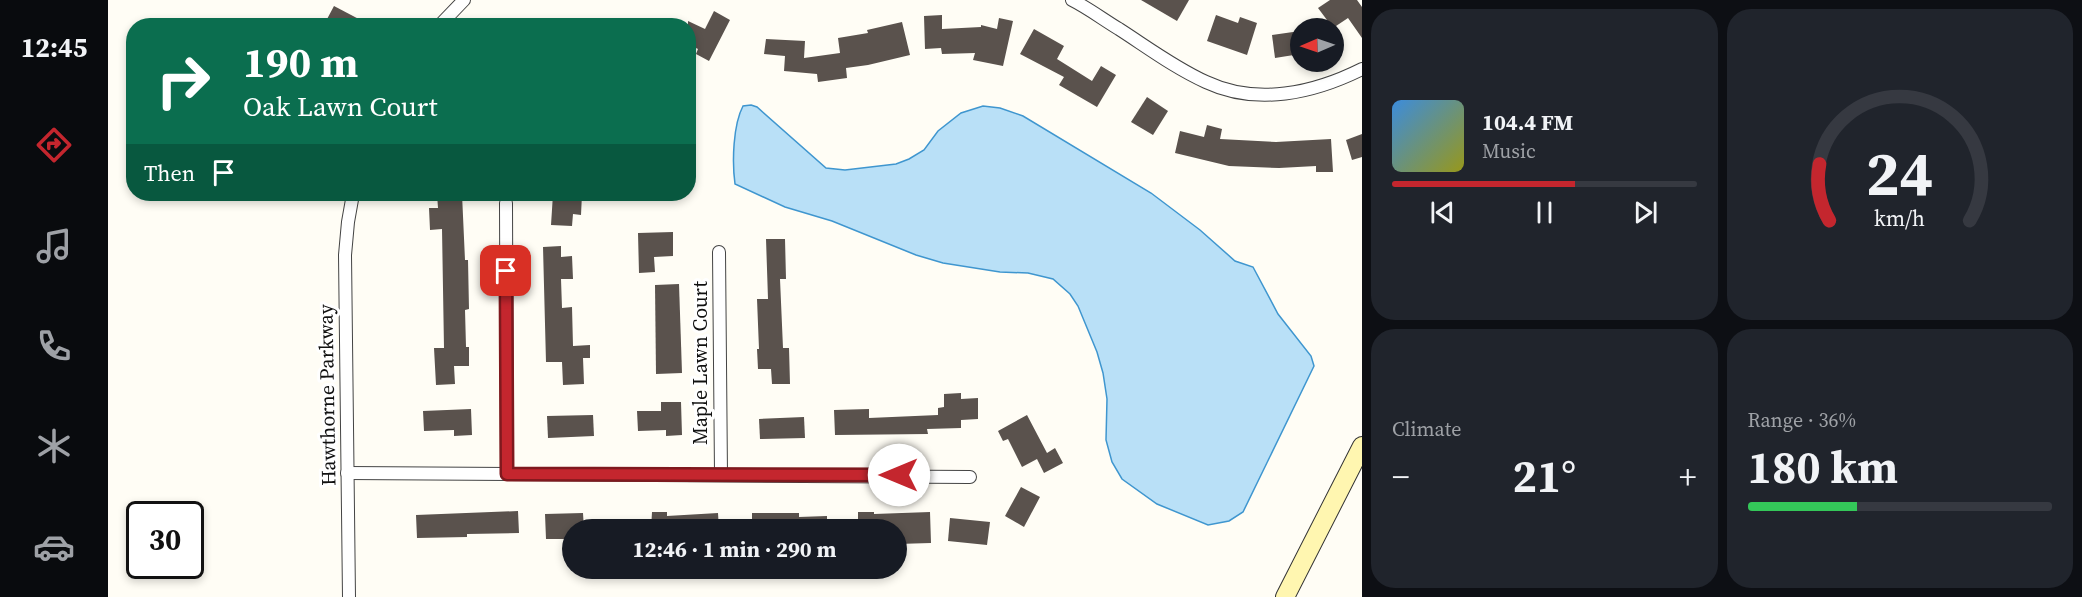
<!DOCTYPE html>
<html lang="en">
<head>
<meta charset="utf-8">
<style>
  body { margin:0; font-family:"Source Serif 4",serif; background:#20242c; color:#f1f3f6; height:100vh; display:flex; flex-direction:column; font-size:22px; white-space:nowrap }
  * { box-sizing:border-box; margin:0 }
  p { font-size:20px; color:#9ea1a6 }
  .icon { flex:none; width:33px; height:33px; fill:none; stroke:currentColor; stroke-width:2; stroke-linecap:round; stroke-linejoin:round }
  .map { position:relative; flex:1; overflow:hidden }
  .details { display:flex; flex-direction:column; gap:9px; padding:9px; background:#0d0f14; width:720px }
  .details>* { flex:none }
  .guide { position:absolute; left:18px; top:18px; width:570px; height:183px; border-radius:24px; box-shadow:0 3px 9px #0003; background:#0b6e4f; color:#fff; overflow:hidden }
  .needle { width:39px; rotate:268deg }
  .controls { position:absolute; left:1182px; top:18px; display:grid; gap:12px }
  .controls a { display:grid; place-items:center; width:54px; height:54px; border-radius:50%; background:#171b24; box-shadow:0 3px 9px #0003; font-size:30px }
  .speed { position:absolute; left:18px; top:501px; display:flex; gap:12px; font-size:30px; font-weight:700; text-align:center }
  .speed>* { display:grid; place-content:center; width:78px; height:78px; border-radius:50%; background:#171b24; box-shadow:0 3px 9px #0003; line-height:1 }
  .speed .limit { border:3px solid #111; border-radius:9px; background:#fff; color:#111 }
  .pin { position:absolute; display:grid; place-items:center; width:51px; height:51px; color:#fff; margin:-26px; border-radius:12px; box-shadow:0 3px 9px #0006 }
  .me { position:absolute; width:66px; margin:-33px; rotate:270deg; stroke-linejoin:round; filter:drop-shadow(0 0 4px #0008) }
  .turn { display:flex; align-items:center; gap:21px; height:126px; padding:0 18px; font-size:27px }
  .turn .icon { width:78px; height:78px; stroke-width:2.5 }
  .turn b { display:block; font-size:42px; line-height:51px }
  .then { display:flex; align-items:center; height:57px; padding:0 18px; background:#0003; gap:12px; font-size:22px }
  .big { font-size:45px; font-weight:700; line-height:1.1 }
  .details .widget { flex:1; display:flex; flex-direction:column; justify-content:center; gap:9px; min-width:0; padding:0 21px; border-radius:24px; background:#20242c }
  .details .dial { align-items:center; gap:0 }
  .dial svg { height:156px; overflow:visible; fill:none; stroke:#363941; stroke-width:7; stroke-linecap:round; text-anchor:middle }
  .dial text { fill:#f1f3f6; stroke:none }
  .song { display:flex; align-items:center; gap:18px }
  .cover { width:72px; height:72px; border-radius:9px; background:linear-gradient(135deg,hsl(210 70% 55%),hsl(60 70% 35%)) }
  .played { height:6px; border-radius:3px; background:linear-gradient(90deg,#c4262e 60%,#363941 60%) }
  .keys { display:flex; justify-content:space-around; direction:ltr }
  .heat { display:flex; justify-content:space-between; align-items:center; font-size:33px; direction:ltr }
  .charge { height:9px; border-radius:4px; background:linear-gradient(90deg,#34c759 36%,#363941 0) }
  .details .tiles { flex:1; display:grid; gap:9px; grid-template-columns:repeat(2,1fr) }
  .trip { position:absolute; left:454px; top:519px; width:345px; height:60px; border-radius:30px; background:#171b24; box-shadow:0 3px 9px #0003; font-weight:700; line-height:60px; text-align:center }
  main { display:flex; flex:1; min-height:0 }
  .tabs { display:flex; flex-direction:column; width:108px; justify-content:space-around; align-items:center; background:#090b0e; color:#9ea1a6 }
  .tabs .icon { width:42px; height:42px }
  .tabs .current { color:#c4262e }
  .tabs b { font-size:27px; color:#f1f3f6 }
  .map>svg:first-child { display:block }
  .water { fill:#b9e0f7; stroke:#3f96cf; stroke-width:1.5 }
  .building { fill:#5a524d }
  .lines { fill:none; stroke-linecap:round; stroke-linejoin:round }
  .street-casing { stroke:#444; stroke-width:14 }
  .secondary-casing { stroke:#333; stroke-width:20 }
  .street { stroke:#fff; stroke-width:12 }
  .secondary { stroke:#fff6b0; stroke-width:18 }
  .route-casing { stroke:#7f191e; stroke-width:15 }
  .route { stroke:#c4262e; stroke-width:10 }
  .labels { text-anchor:middle; stroke-width:6; stroke-linejoin:round; paint-order:stroke }
  .street-label { font-size:20px; fill:#111; stroke:#fff }
</style>
</head>
<body>
<main>
<nav class="tabs">
<b>12:45</b>
<svg class="icon current" aria-label="directions" viewBox="0 0 24 24"><path d="M12 3l9 9-9 9-9-9zM9 14v-3h6M13 9l2 2-2 2"/></svg>
<svg class="icon" aria-label="music" viewBox="0 0 24 24"><path d="M9 18V5l10-2v13"/><circle cx="6" cy="18" r="3"/><circle cx="16" cy="16" r="3"/></svg>
<svg class="icon" aria-label="phone" viewBox="0 0 24 24"><path d="M5 4h4l2 5-3 2q2 4 5 5l2-3 5 2v4C11 20 4 13 5 4z"/></svg>
<svg class="icon" aria-label="climate" viewBox="0 0 24 24"><path d="M12 3v18M4 7l16 10M4 17L20 7"/></svg>
<svg class="icon" aria-label="car" viewBox="0 0 24 24"><path d="M5 17H2v-5l4-1 3-4h7l3 4 3 1v5h-3M9 17h6M6 11h13"/><circle cx="7" cy="17" r="2"/><circle cx="17" cy="17" r="2"/></svg>
</nav>
<div class="map">
<svg width="1254" height="597" viewBox="0 0 1254 597">
  <rect width="100%" height="100%" fill="#fffdf5"/>
  <path class="water" d="M643 105 649 107 718 168 737 170 788 164 801 159 816 150 830 131 853 113 875 106 892 108 915 116 1043 193 1092 230 1127 261 1145 267 1170 314 1203 356 1206 366 1135 512 1121 521 1100 525 1049 504 1014 479 1004 462 998 440 999 399 995 373 989 352 970 306 962 294 945 279 920 273 892 272 835 263 808 255 724 221 677 207 627 184C624 162 625 125 635 106Z"/>
  <g class="building">
    <polygon points="1033,0 1081,0 1069,21"/>
    <polygon points="1222,0 1249,0 1254,7 1254,38 1240,18 1225,28 1210,8"/>
    <polygon points="226,6 264,26 226,26 218,21"/>
    <polygon points="606,11 622,20 601,61 588,54 590,49 580,44 580,21 597,29"/>
    <polygon points="834,15 834,29 873,27 873,25 889,29 891,18 905,21 895,66 865,60 867,53 834,54 833,48 817,49 816,16"/>
    <polygon points="1108,15 1130,23 1132,17 1149,23 1139,55 1099,41"/>
    <polygon points="794,22 802,55 760,65 738,68 739,78 710,82 709,74 676,71 677,56 656,54 658,39 697,41 696,58 732,53 730,38 760,33 759,30"/>
    <polygon points="926,29 956,46 949,59 984,81 993,66 1008,75 989,107 951,85 956,77 912,54"/>
    <polygon points="1192,31 1192,54 1167,58 1164,35"/>
    <polygon points="1039,97 1060,111 1045,135 1023,122"/>
    <polygon points="1099,125 1114,129 1112,139 1168,142 1223,139 1225,172 1208,172 1208,166 1171,168 1121,166 1067,153 1072,131 1096,137"/>
    <polygon points="1254,134 1254,157 1244,160 1238,140"/>
    <polygon points="329,194 354,194 357,260 360,260 361,309 357,310 358,347 361,347 361,366 346,366 347,384 328,385 326,348 336,348 334,229 322,230 321,208 330,208"/>
    <polygon points="445,194 474,194 473,215 465,214 464,226 443,225"/>
    <polygon points="565,232 565,256 546,257 547,272 531,273 530,233"/>
    <polygon points="658,239 677,239 678,279 672,279 675,348 681,348 682,384 664,384 663,369 650,369 649,349 651,349 649,299 660,299"/>
    <polygon points="453,246 453,257 464,256 465,279 453,279 454,308 464,307 465,346 482,345 482,358 475,358 476,384 455,385 454,362 438,362 435,247"/>
    <polygon points="571,284 574,373 548,374 547,285"/>
    <polygon points="853,393 853,399 870,398 870,419 853,420 853,428 819,429 820,434 727,435 726,410 761,409 761,418 830,415 830,408 836,407 836,394"/>
    <polygon points="553,402 573,402 574,435 558,436 558,430 530,431 529,411 553,411"/>
    <polygon points="363,409 364,435 346,436 346,430 316,431 315,411"/>
    <polygon points="485,415 486,436 440,438 439,416"/>
    <polygon points="919,415 939,453 947,448 955,463 936,473 929,459 914,467 900,439 895,441 890,431"/>
    <polygon points="696,417 697,438 652,439 651,419"/>
    <polygon points="913,487 932,497 916,527 897,516"/>
    <polygon points="410,511 411,533 359,534 359,537 309,538 308,515"/>
    <polygon points="544,512 559,512 559,516 610,513 611,530 543,530"/>
    <polygon points="750,512 766,512 766,514 822,512 823,543 789,544 789,530 750,530"/>
    <polygon points="475,513 476,530 465,530 465,539 438,539 437,514"/>
    <polygon points="644,513 691,513 691,517 719,516 719,530 644,530"/>
    <polygon points="842,518 882,522 879,545 840,541"/>
  </g>
  <g class="lines">
    <defs>
      <g id="street">
        <path d="M964 0C980 8 996 20 1011 29 1039 47 1067 68 1098 82 1149 106 1206 93 1254 69"/>
        <polyline points="331,26 356,0"/>
        <polyline points="398,203 399,474"/>
        <polyline points="611,252 613,474"/>
        <polyline points="239,473 862,477"/>
        <polyline points="241,597 237,255 240,222 245,194"/>
      </g>
      <polyline id="secondary" points="1177,597 1254,446"/>
    </defs>
    <use href="#street" class="street-casing"/>
    <use href="#secondary" class="secondary-casing"/>
    <use href="#street" class="street"/>
    <use href="#secondary" class="secondary"/>
  </g>
  <g class="lines">
    <defs>
      <polyline id="route" points="398,271 399,474 791,475"/>
    </defs>
    <use href="#route" class="route-casing"/>
    <use href="#route" class="route"/>
  </g>
  <g class="labels">
    <g class="street-label">
      <text transform="translate(592 363) rotate(-90)" y="7">Maple Lawn Court</text>
      <text transform="translate(219 395) rotate(-91)" y="7">Hawthorne Parkway</text>
    </g>
  </g>
</svg>
<div class="controls">
<a><svg class="needle" viewBox="-14 -14 28 28"><path d="M0-13l5 13h-10z" fill="#e53935"/><path d="M0 13l5-13h-10z" fill="#9ea1a6"/></svg></a>
</div>
<div class="speed"><div class="limit">30</div></div>
<div class="pin" style="left:398px;top:271px;background:#d93025"><svg class="icon" aria-label="arrive" viewBox="0 0 24 24"><path d="M6 21V4h12l-3 4 3 4H6"/></svg></div>
<svg class="me" style="left:791px;top:475px" viewBox="-20 -20 40 40"><circle r="19" fill="#fff"/><path d="M0-13L10 11 0 6-10 11z" fill="#c4262e"/></svg>
<div class="trip">12:46 · 1 min · 290 m</div>
<div class="guide">
<div class="turn"><svg class="icon" aria-label="right" viewBox="0 0 24 24"><path d="M7 20v-9h11M14 6l5 5-5 5"/></svg><div><b>190 m</b>Oak Lawn Court</div></div>
<div class="then">Then<svg class="icon" aria-label="arrive" viewBox="0 0 24 24"><path d="M6 21V4h12l-3 4 3 4H6"/></svg></div>
</div>
</div>
<section class="details">
<div class="tiles">
<div class="widget">
<div class="song"><i class="cover"></i><div><b>104.4 FM</b><p>Music</p></div></div>
<div class="played"></div>
<div class="keys"><svg class="icon" aria-label="previous" viewBox="0 0 24 24"><path d="M18 5L8 12l10 7zM5 5v14"/></svg><svg class="icon" aria-label="pause" viewBox="0 0 24 24"><path d="M8 5v14M16 5v14"/></svg><svg class="icon" aria-label="next" viewBox="0 0 24 24"><path d="M6 5l10 7-10 7zM19 5v14"/></svg></div>
</div>
<div class="widget dial"><svg viewBox="0 0 100 80">
<path d="M14 69A42 42 0 1 1 86 69"/>
<path d="M14 69A42 42 0 0 1 9 40" stroke="#c4262e"/>
<text x="50" y="56" font-size="32" font-weight="700">24</text>
<text x="50" y="72" font-size="11">km/h</text>
</svg></div>
<div class="widget"><p>Climate</p>
<div class="heat"><a>−</a><b class="big">21°</b><a>+</a></div>
</div>
<div class="widget"><p>Range · 36%</p><b class="big">180 km</b><div class="charge"></div></div>
</div>
</section>
</main>
</body>
</html>
